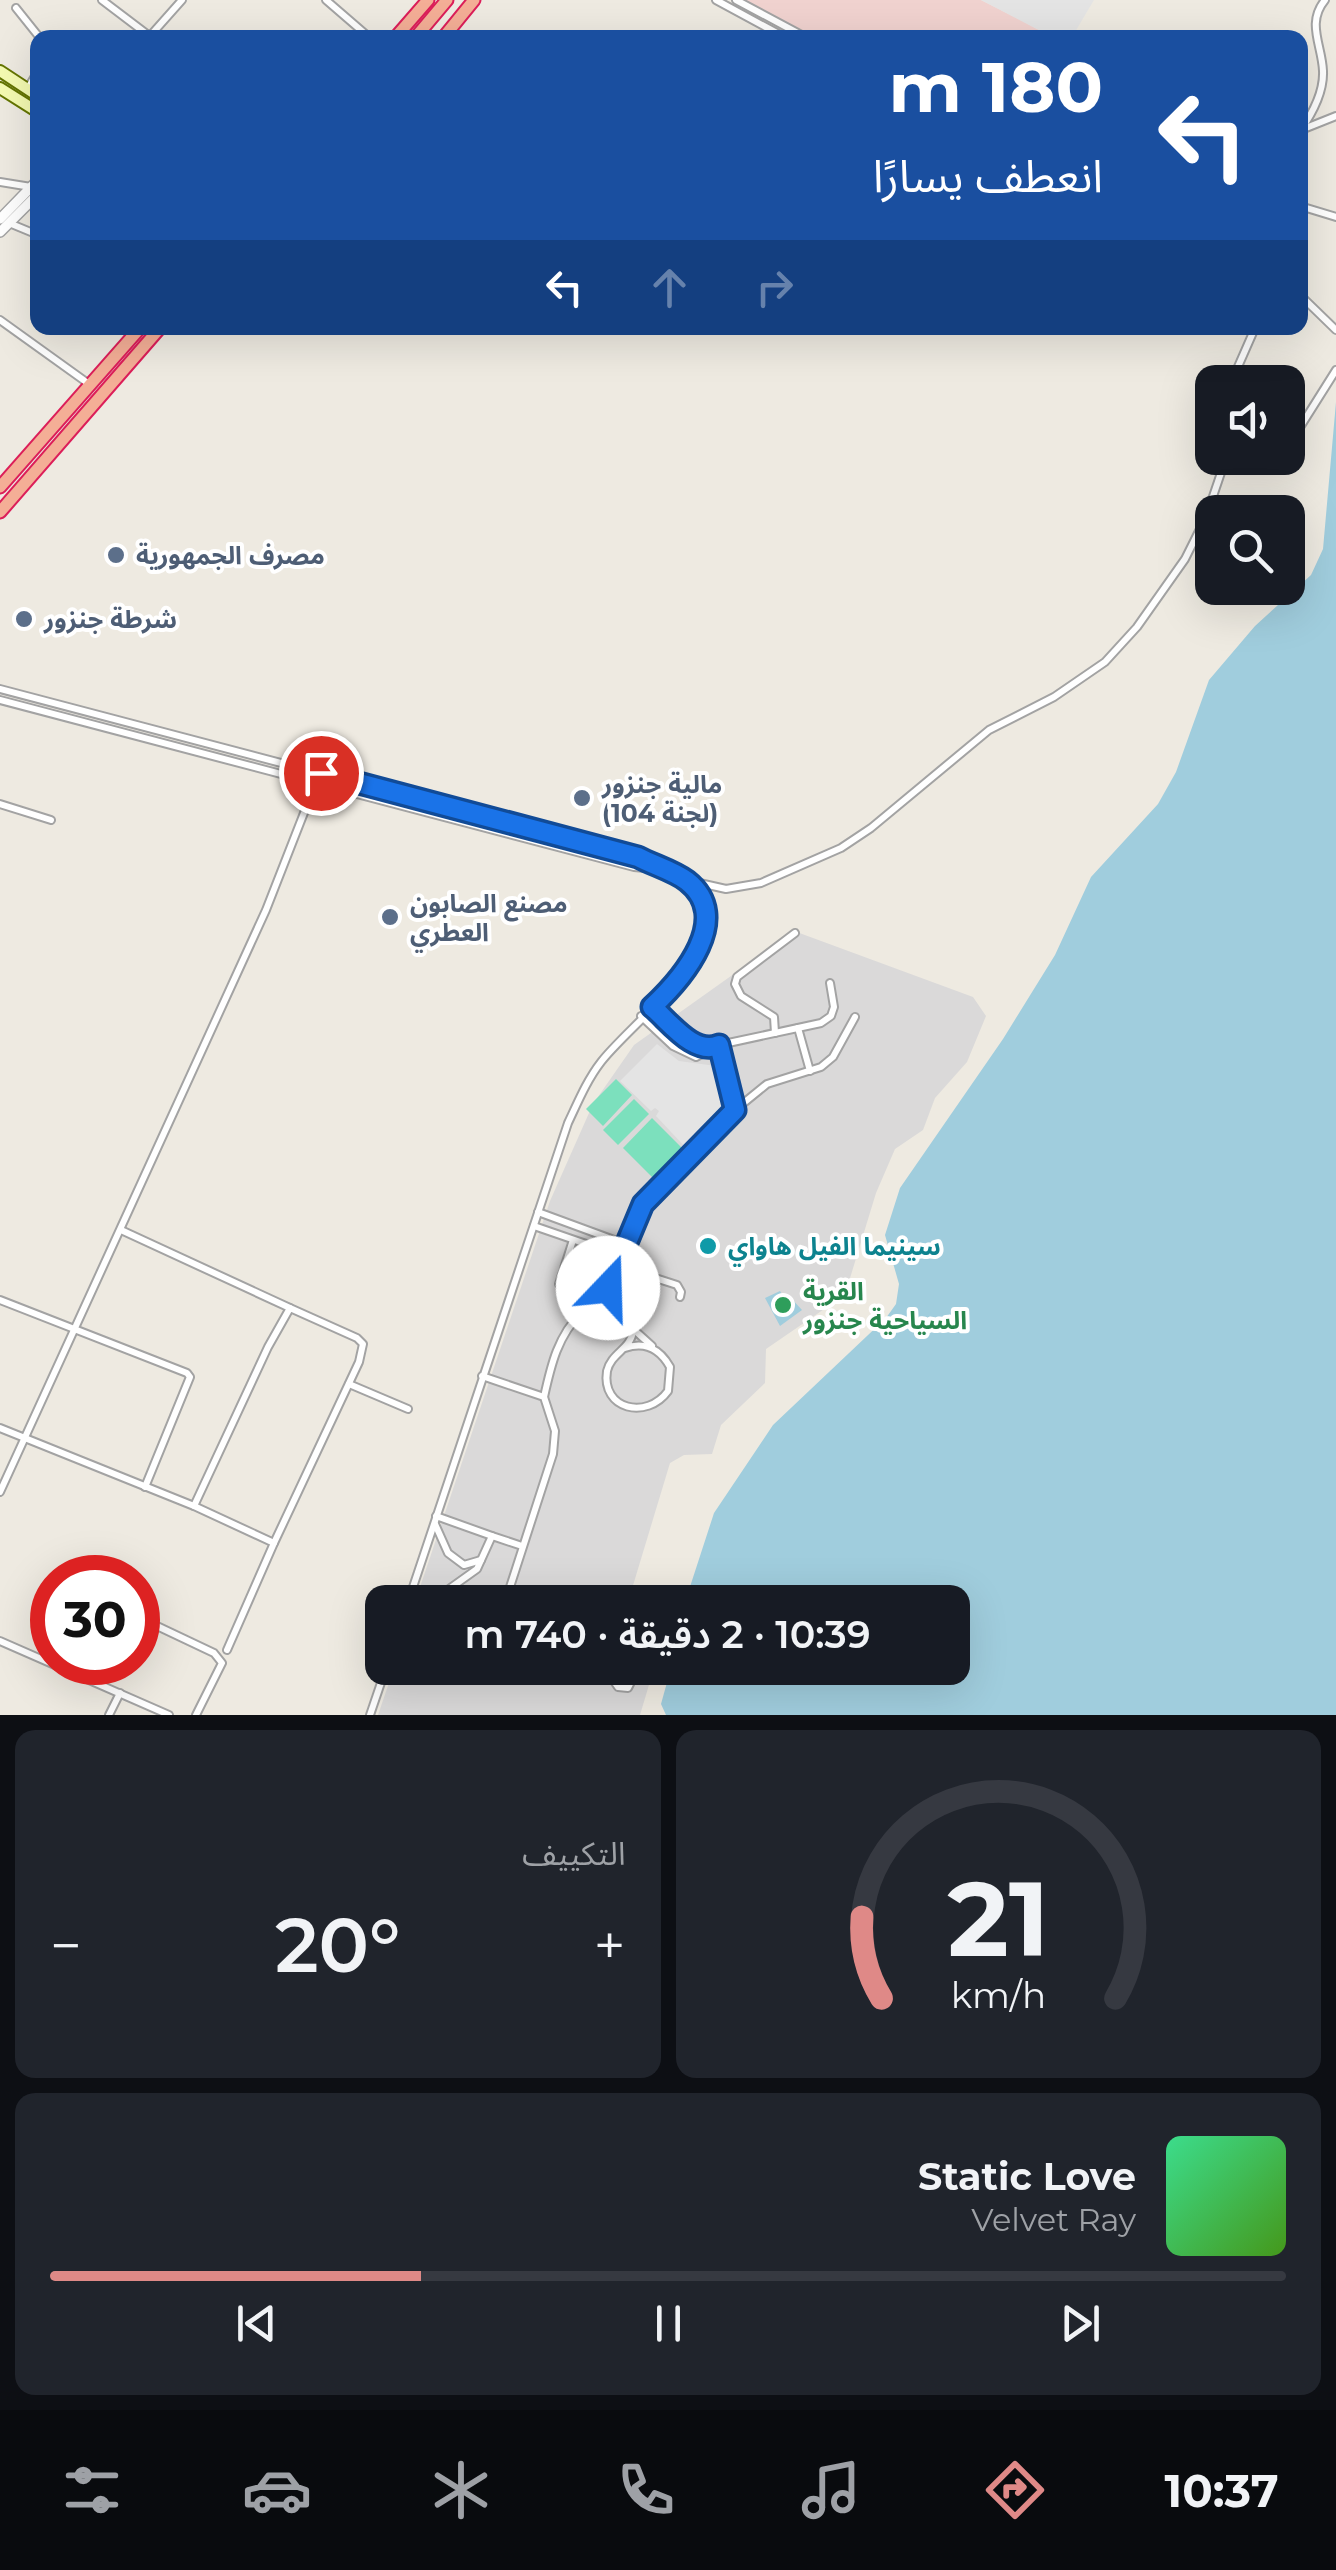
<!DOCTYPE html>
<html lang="ar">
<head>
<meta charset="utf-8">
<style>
  body { margin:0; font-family:Montserrat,"Noto Sans Arabic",sans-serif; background:#20242c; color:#f1f3f6; direction:rtl; height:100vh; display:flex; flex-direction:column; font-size:38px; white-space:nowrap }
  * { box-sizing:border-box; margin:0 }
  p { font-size:32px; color:#9ea1a6 }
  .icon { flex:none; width:55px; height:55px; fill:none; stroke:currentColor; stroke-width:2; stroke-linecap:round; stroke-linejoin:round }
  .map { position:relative; height:1715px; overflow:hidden; direction:ltr }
  .side { display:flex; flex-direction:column; gap:15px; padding:15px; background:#0d0f14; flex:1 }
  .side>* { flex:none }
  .hud { position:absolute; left:30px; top:30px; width:1278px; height:305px; border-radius:20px; box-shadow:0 10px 40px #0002; direction:rtl; background:#1a4fa0; color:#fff; overflow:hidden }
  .buttons { position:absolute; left:1195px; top:365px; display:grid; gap:20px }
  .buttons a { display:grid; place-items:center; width:110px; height:110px; border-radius:20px; background:#171b24; box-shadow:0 10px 40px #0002; font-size:50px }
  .speed { position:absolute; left:30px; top:1555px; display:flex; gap:20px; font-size:50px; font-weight:700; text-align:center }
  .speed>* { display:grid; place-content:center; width:130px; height:130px; border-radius:50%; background:#171b24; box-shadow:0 10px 40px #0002; line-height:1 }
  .speed .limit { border:15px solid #d22; background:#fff; color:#111 }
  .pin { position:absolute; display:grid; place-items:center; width:85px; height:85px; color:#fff; margin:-42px; border:5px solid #fff; border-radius:50%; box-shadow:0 2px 10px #0007 }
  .me { position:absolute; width:110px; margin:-55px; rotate:21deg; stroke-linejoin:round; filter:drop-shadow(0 0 8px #0008) }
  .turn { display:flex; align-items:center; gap:35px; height:210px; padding:0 40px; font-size:45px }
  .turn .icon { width:130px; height:130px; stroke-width:2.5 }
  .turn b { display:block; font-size:70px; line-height:85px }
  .lanes { display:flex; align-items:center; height:95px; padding:0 40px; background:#0003; justify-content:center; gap:50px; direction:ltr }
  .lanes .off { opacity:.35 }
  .big { font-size:75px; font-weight:600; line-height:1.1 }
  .side .widget { flex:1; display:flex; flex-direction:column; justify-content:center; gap:15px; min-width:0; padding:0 35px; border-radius:20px; background:#20242c }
  .side .dial { align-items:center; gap:0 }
  .dial svg { height:260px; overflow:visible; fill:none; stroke:#363941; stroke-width:7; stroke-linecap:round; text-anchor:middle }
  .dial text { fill:#f1f3f6; stroke:none }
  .song { display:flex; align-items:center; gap:30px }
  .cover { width:120px; height:120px; border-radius:15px; background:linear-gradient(135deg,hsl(150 70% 55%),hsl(100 70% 35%)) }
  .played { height:10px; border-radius:5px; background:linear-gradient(90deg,#df8987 30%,#363941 30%) }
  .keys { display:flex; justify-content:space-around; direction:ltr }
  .heat { display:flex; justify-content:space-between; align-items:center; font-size:55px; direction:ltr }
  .side .tiles { flex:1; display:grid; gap:15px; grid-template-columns:1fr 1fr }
  .widget:last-child { grid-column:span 2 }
  .trip { position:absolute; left:365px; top:1585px; width:605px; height:100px; border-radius:20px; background:#171b24; box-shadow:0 10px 40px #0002; font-weight:600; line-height:100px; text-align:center; direction:rtl }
  .dock { display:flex; height:160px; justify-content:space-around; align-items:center; background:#090b0e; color:#9ea1a6 }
  .dock .icon { width:70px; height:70px }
  .dock .selected { color:#df8987 }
  .dock b { font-size:45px; color:#f1f3f6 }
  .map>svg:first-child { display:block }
  .residential { fill:#dad9d9 }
  .commercial { fill:#f0d2cf }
  .pitch { fill:#7ce0bd }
  .parking { fill:#e4e4e4 }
  .water { fill:#a0cddd }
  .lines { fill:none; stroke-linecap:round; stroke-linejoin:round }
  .minor-casing { stroke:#a3a3a3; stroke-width:10 }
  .tertiary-casing { stroke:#a3a3a3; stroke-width:12 }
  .secondary-casing { stroke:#647501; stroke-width:14 }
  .trunk-casing { stroke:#dc1e59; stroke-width:15 }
  .minor { stroke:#fff; stroke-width:6 }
  .tertiary { stroke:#fff; stroke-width:9 }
  .secondary { stroke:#f5fbb2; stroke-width:10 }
  .trunk { stroke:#f4ae96; stroke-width:11 }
  .route-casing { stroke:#114b97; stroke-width:25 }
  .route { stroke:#1a73e8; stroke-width:18 }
  .service-dot { fill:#5c6f8a; stroke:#fff; stroke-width:4 }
  .culture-dot { fill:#0f9aa8; stroke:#fff; stroke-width:4 }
  .leisure-dot { fill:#2e9e5b; stroke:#fff; stroke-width:4 }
  .labels { text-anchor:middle; stroke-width:8; stroke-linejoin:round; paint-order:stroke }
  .service-label { font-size:25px; font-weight:bold; fill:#4e5e75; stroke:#fff; text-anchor:start }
  .culture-label { font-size:25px; font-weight:bold; fill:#0d838f; stroke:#fff; text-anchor:start }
  .leisure-label { font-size:25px; font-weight:bold; fill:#27864d; stroke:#fff; text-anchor:start }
</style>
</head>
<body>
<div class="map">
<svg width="1336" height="1715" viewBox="0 0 1336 1715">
  <rect width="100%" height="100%" fill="#eeeae1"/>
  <g class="residential">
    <polygon points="794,931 973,997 986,1016 967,1062 935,1098 923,1130 895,1149 876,1193 847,1288 838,1289 833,1303 766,1349 765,1383 721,1425 712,1454 684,1455 670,1463 628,1602 415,1602 550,1201 593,1104 634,1045"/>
    <polygon points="394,1668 654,1668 640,1715 378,1715"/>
  </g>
  <polygon class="commercial" points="742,0 981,0 1054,37 813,37"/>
  <g class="pitch">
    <polygon points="616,1079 632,1095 603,1126 586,1109"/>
    <polygon points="634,1099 649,1114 618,1145 603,1130"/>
    <polygon points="652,1118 683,1149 654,1179 623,1148"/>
  </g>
  <g class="parking">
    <polygon points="981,0 1094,0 1072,37 1054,38"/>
    <polygon points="657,1044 679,1061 716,1066 726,1072 730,1103 686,1148 656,1116 659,1111 655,1108 651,1111 620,1081"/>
  </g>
  <g class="water">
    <polygon points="1336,402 1336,1715 666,1715 661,1704 671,1668 952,1668 952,1602 685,1602 687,1596 714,1513 773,1425 886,1318 896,1304 899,1284 885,1235 900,1188 1003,1039 1055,955 1091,877 1158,804 1176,772 1209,680 1255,626 1311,575 1323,549"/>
    <polygon points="780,1291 785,1299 790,1297 802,1310 780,1326 765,1298"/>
  </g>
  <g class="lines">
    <defs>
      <g id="minor">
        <polyline points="102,0 152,38"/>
        <polyline points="326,0 370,38"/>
        <polyline points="716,0 786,38"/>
        <polyline points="736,0 807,38"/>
        <polyline points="16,8 40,38"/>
        <polyline points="150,36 182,0"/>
        <polyline points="28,88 38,71"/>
        <polyline points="1301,130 1336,116"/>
        <path d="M1300 131C1312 114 1324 93 1323 71 1322 45 1306 23 1325 0"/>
        <polyline points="0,182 31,187"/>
        <polyline points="1300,206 1336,217"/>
        <polyline points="9,223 38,235"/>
        <polyline points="1300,295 1336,330"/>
        <polyline points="0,320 89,384"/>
        <polyline points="1236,382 1237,369 1255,328"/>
        <polyline points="1288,437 1297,432 1336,370"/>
        <path d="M0 689 638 857C659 868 690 876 702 898 729 953 630 1024 601 1062 587 1080 578 1102 568 1123L408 1602"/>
        <polyline points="0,700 634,867 656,869"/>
        <polyline points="0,804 51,820"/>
        <polyline points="686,880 726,889 761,883 841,848 871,828 989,730 1054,697 1105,662 1137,627 1185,559 1206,517 1226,458"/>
        <polyline points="652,1007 695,1045 710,1049"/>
        <polyline points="641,1016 673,1046 696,1057 719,1045 821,1023 831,1016 834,1007 830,983"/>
        <polyline points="798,1028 810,1071"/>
        <polyline points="775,1033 774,1017 741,996 735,984 737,977 795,933"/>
        <polyline points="719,1045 735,1110"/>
        <polyline points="538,1212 625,1244"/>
        <polyline points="534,1226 621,1256"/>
        <polyline points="121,1230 290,1308"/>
        <polyline points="573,1240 559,1284 562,1289 591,1303"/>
        <polyline points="618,1266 677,1285 681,1292 680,1297"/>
        <polyline points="0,1300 187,1373 190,1377 145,1487"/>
        <polyline points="601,1300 652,1346"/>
        <path d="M625 1348C645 1341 660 1349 670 1367L668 1391C647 1420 601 1410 607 1371 611 1353 631 1349 633 1331"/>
        <polyline points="482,1376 544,1397 555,1431 553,1454 510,1587 512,1602"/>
        <polyline points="349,1384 408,1409"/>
        <path d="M544 1397C551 1365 558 1335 582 1312 595 1298 605 1297 614 1278 625 1254 630 1228 643 1204L735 1110 767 1084 821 1067 833 1057 855 1017"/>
        <polyline points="0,1428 194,1506 274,1543"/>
        <polyline points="0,1492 266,910 320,772"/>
        <polyline points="194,1506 268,1347 290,1308 357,1338 363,1344 359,1362 274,1543 227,1650"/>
        <polyline points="436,1516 492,1536"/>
        <polyline points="435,1524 448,1553 464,1565 481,1560"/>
        <polyline points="443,1602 449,1589 477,1569 492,1536 522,1546"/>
        <polyline points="541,1602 544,1593"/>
        <polyline points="138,1617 214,1653 222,1663 196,1715"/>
        <polyline points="0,1641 169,1715"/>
        <polyline points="605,1668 618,1687 628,1688 638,1668"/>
        <polyline points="109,1715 120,1693"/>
        <polyline points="370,1715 386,1668"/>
      </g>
      <g id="tertiary">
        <polyline points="0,219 38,180"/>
        <polyline points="0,232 38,194"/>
      </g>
      <g id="secondary">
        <polyline points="0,71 38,96"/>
        <polyline points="0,88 38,112"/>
      </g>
      <g id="trunk">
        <polyline points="395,38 428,0"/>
        <polyline points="415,38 447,0"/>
        <polyline points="443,38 474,0"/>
        <polyline points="0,487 140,328"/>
        <polyline points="0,512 160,328"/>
      </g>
    </defs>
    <use href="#minor" class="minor-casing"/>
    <use href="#tertiary" class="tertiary-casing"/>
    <use href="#secondary" class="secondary-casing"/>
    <use href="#trunk" class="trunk-casing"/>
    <use href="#minor" class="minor"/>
    <use href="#tertiary" class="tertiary"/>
    <use href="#secondary" class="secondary"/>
    <use href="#trunk" class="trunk"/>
  </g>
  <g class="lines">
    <defs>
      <path id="route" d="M321 773 638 857C653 865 674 871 687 881 734 918 683 978 652 1007 670 1022 694 1056 719 1045L735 1110 643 1204 608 1288"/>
    </defs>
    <use href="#route" class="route-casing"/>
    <use href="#route" class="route"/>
  </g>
  <g class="service-dot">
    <circle cx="116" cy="555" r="10"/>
    <circle cx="24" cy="619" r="10"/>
    <circle cx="582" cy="798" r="10"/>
    <circle cx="390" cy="917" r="10"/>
  </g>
  <circle class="culture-dot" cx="708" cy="1246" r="10"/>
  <circle class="leisure-dot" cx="783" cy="1305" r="10"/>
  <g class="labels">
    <g class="service-label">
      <text x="136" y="564">مصرف الجمهورية</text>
      <text x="44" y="628">شرطة جنزور</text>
      <text x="602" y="793">مالية جنزور<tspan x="602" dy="29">(لجنة 104)</tspan></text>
      <text x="410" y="912">مصنع الصابون<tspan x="410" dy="29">العطري</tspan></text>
    </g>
    <g class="culture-label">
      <text x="728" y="1255">سينيما الفيل هاواي</text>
    </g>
    <g class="leisure-label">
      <text x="803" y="1300">القرية<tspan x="803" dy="29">السياحية جنزور</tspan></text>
    </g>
  </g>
</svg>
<div class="buttons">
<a><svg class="icon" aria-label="sound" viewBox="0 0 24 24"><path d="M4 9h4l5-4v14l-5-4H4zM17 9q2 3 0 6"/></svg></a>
<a><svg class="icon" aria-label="search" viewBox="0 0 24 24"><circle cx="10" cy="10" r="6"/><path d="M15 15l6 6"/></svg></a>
</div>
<div class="speed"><div class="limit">30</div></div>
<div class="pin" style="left:321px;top:773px;background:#d93025"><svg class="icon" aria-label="arrive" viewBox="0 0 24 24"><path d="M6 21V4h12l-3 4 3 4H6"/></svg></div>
<svg class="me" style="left:608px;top:1288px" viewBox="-20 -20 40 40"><circle r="19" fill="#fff"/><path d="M0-13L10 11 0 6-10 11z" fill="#1a73e8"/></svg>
<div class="trip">10:39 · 2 دقيقة · 740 m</div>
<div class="hud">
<div class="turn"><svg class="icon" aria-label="left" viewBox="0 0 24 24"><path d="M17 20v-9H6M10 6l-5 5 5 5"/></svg><div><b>180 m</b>انعطف يسارًا</div></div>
<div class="lanes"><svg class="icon" aria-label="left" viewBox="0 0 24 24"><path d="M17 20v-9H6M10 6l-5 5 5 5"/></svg><svg class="icon off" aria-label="ahead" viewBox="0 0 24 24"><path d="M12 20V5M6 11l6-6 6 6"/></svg><svg class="icon off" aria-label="right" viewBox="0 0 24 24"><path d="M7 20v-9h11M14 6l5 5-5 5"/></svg></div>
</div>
</div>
<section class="side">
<div class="tiles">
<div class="widget dial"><svg viewBox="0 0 100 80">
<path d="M14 69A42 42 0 1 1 86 69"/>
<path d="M14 69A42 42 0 0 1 8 44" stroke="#df8987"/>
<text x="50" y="56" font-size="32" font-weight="700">21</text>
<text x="50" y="72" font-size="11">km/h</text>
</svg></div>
<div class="widget"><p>التكييف</p>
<div class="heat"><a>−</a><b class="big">20°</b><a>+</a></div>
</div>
<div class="widget">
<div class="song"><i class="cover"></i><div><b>Static Love</b><p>Velvet Ray</p></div></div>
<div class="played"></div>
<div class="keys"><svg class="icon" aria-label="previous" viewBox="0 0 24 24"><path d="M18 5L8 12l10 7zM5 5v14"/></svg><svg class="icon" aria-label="pause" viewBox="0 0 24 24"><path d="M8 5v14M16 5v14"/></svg><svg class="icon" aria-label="next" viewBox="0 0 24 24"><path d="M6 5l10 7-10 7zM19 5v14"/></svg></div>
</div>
</div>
</section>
<nav class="dock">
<b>10:37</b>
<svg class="icon selected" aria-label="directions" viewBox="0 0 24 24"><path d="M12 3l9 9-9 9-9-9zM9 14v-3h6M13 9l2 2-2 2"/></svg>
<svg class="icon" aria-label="music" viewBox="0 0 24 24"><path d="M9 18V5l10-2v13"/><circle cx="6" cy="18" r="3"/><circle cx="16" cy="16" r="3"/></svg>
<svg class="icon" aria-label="phone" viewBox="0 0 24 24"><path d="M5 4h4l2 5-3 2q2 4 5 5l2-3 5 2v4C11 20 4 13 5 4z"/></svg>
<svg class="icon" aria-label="climate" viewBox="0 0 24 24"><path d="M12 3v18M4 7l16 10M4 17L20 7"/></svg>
<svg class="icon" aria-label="car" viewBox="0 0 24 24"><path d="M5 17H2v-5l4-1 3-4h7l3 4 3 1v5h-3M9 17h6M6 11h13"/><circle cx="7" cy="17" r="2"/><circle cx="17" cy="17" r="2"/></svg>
<svg class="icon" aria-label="filters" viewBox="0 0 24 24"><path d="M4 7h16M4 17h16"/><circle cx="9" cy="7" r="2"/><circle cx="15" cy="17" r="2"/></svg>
</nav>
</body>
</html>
